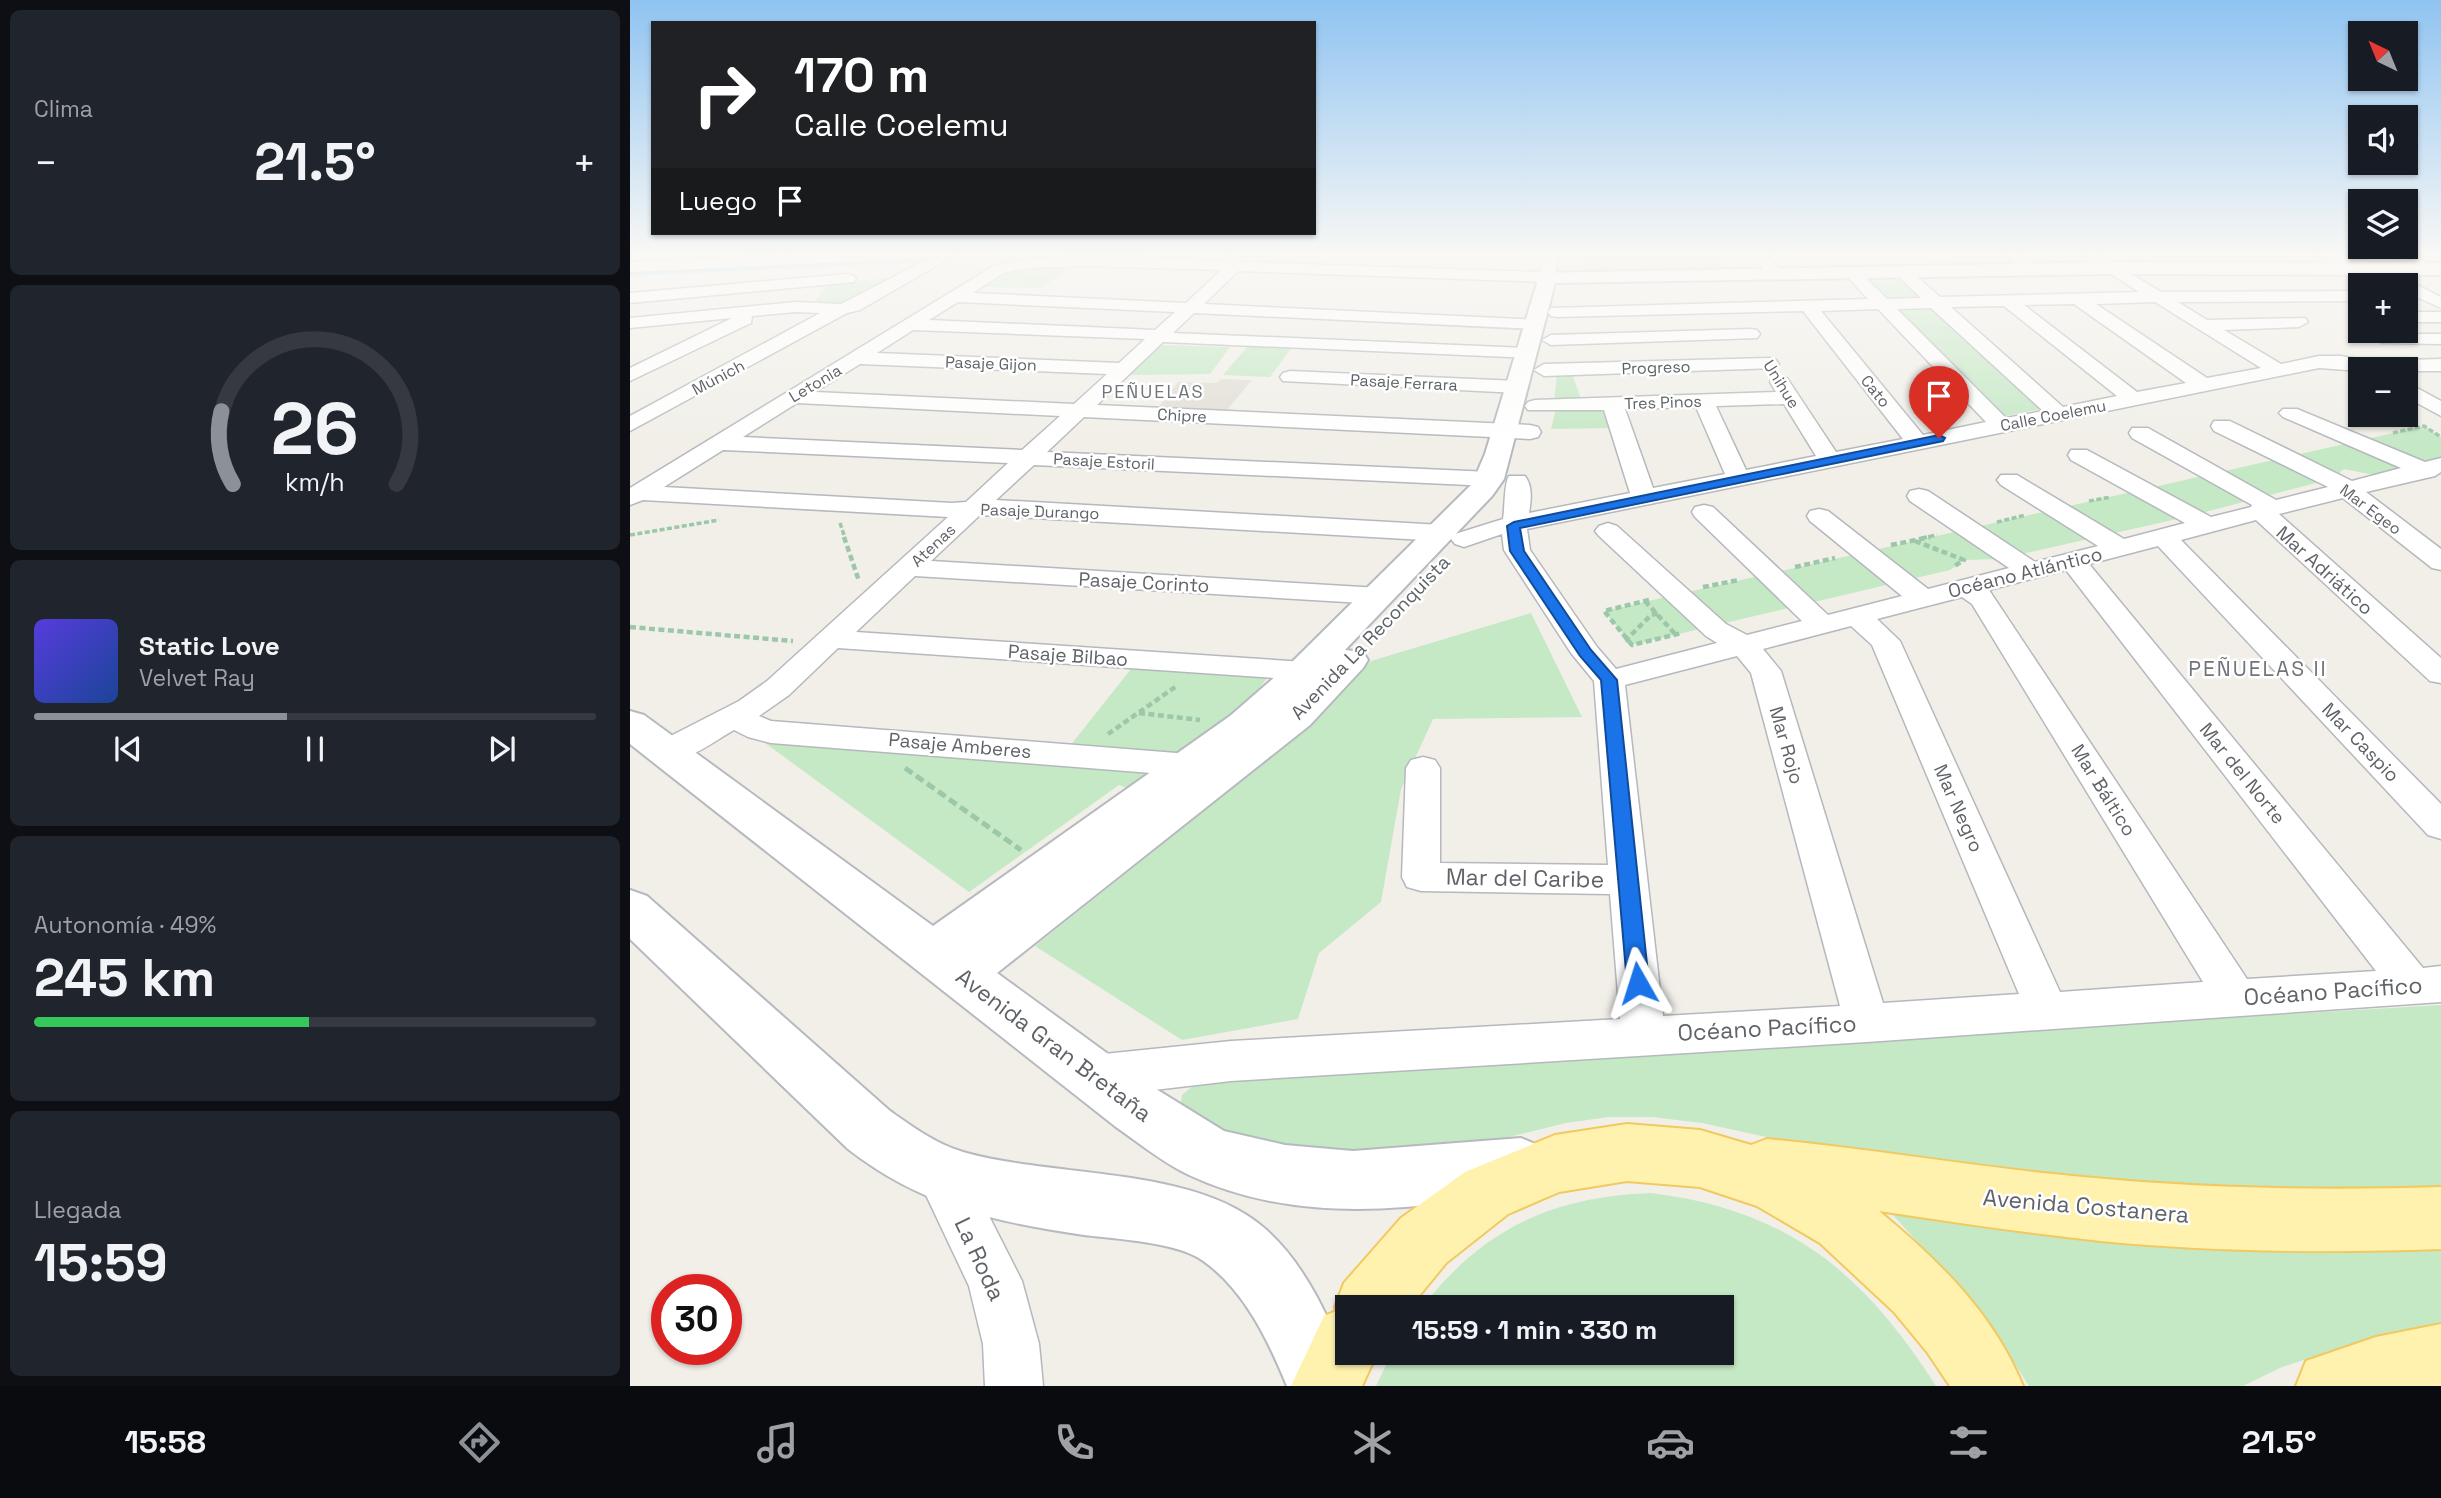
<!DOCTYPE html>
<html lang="es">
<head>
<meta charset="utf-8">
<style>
  body { margin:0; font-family:"Space Grotesk",sans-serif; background:#20242c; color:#f1f3f6; height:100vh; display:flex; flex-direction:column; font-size:26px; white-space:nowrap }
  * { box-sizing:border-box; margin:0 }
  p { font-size:23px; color:#9ea1a6 }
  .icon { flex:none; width:38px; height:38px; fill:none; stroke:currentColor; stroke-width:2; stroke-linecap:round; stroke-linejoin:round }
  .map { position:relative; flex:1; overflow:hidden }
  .panel { display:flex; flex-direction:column; gap:10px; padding:10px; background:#0d0f14; width:630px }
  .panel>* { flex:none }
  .guide { position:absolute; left:21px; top:21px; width:665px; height:214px; border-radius:0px; box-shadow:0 2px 5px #0004; background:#202124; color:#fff; overflow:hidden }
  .needle { width:46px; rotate:317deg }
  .tools { position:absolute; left:1718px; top:21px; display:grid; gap:14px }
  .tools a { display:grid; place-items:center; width:70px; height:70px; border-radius:0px; background:#171b24; box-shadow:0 2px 5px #0004; font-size:35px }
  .speed { position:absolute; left:21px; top:1274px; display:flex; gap:14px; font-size:35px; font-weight:700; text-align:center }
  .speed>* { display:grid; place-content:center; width:91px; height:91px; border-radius:50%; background:#171b24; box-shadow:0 2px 5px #0004; line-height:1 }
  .speed .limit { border:10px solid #d22; background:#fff; color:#111 }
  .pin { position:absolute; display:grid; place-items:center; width:60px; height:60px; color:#fff; margin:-72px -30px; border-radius:50% 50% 50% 0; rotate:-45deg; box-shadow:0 0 7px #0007 }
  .pin .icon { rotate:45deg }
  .me { position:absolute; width:77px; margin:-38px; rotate:354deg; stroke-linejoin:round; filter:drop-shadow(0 0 5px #0008) }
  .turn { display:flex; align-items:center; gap:24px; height:147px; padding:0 28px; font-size:32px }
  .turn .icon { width:91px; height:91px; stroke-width:2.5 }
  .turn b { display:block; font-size:49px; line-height:60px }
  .then { display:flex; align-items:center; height:66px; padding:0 28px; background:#0003; gap:14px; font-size:26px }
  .big { font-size:52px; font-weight:700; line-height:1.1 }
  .panel .widget { flex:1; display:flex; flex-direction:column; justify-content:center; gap:10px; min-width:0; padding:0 24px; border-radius:10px; background:#20242c }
  .panel .dial { align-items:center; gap:0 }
  .dial svg { height:182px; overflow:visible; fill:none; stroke:#363941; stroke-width:7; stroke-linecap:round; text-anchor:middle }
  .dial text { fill:#f1f3f6; stroke:none }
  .song { display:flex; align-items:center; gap:21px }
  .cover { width:84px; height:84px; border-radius:10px; background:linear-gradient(135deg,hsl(250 70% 55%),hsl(220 70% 35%)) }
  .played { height:7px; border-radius:4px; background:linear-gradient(90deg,#8c9099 45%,#363941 45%) }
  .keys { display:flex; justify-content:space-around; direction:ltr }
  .heat { display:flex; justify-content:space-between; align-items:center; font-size:38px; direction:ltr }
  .charge { height:10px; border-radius:5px; background:linear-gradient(90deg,#34c759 49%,#363941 0) }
  .trip { position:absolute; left:705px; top:1295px; width:399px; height:70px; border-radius:0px; background:#171b24; box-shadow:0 2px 5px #0004; font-weight:700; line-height:70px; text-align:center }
  .tab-bar { display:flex; height:112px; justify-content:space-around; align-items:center; background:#090b0e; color:#9ea1a6 }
  .tab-bar .icon { width:49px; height:49px }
  .tab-bar .active { color:#8c9099 }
  .tab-bar b { font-size:32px; color:#f1f3f6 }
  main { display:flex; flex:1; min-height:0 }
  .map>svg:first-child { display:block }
  .education { fill:#e1ded6 }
  .green { fill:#c5e8c5 }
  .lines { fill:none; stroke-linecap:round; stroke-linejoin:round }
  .stream { stroke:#aadaff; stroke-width:4.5 }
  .street-casing { stroke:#b5b8bc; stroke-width:3 }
  .secondary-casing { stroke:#b6babf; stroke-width:4 }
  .primary-casing { stroke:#f2c960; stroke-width:4 }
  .path-far2 { stroke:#9cc7a9; stroke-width:3.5; stroke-dasharray:5 2.5; stroke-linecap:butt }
  .path-far1 { stroke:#9cc7a9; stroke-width:4.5; stroke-dasharray:6 3.5; stroke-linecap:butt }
  .path { stroke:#9cc7a9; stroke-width:5; stroke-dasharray:9 4.5; stroke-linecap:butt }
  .street { fill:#fff; fill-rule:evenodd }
  .secondary { fill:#fff; fill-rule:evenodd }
  .primary { fill:#fff2af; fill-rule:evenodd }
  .route { fill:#1a73e8; stroke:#114b97; stroke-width:2 }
  .labels { text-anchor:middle; stroke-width:5; stroke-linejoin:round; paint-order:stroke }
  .far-street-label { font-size:16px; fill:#5f6368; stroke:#fff }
  .far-neighbourhood-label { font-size:18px; letter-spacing:2px; fill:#70757a; stroke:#fff }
  .street-label { font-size:19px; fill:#5f6368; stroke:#fff }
  .neighbourhood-label { font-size:21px; letter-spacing:2px; fill:#70757a; stroke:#fff }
  .near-street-label { font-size:23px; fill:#5f6368; stroke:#fff }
</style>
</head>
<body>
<main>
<section class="panel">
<div class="widget"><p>Clima</p>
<div class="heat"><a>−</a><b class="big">21.5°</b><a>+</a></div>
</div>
<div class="widget dial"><svg viewBox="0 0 100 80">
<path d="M14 69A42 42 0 1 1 86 69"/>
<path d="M14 69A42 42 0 0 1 9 37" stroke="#8c9099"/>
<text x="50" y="56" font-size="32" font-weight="700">26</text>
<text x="50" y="72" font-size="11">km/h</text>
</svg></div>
<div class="widget">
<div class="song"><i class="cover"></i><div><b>Static Love</b><p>Velvet Ray</p></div></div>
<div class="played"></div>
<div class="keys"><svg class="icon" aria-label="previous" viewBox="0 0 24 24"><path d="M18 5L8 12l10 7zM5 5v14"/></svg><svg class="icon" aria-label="pause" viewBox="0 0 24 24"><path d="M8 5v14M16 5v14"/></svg><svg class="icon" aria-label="next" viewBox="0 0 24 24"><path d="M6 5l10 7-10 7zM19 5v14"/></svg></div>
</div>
<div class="widget"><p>Autonomía · 49%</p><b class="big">245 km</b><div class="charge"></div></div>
<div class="widget"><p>Llegada</p><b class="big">15:59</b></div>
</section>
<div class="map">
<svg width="1811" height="1386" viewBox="0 0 1811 1386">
  <rect width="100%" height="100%" fill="#f1efe8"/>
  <g class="education">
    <polygon points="951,252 1086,252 1099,271 968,274 950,269"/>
    <polygon points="591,379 622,380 596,411 528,408 548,382 586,383"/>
  </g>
  <g class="green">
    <polygon points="492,252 587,252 585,262 428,260 360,262 338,260"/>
    <polygon points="445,265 411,288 355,287 387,267"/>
    <polygon points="261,278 219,303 184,302 199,283"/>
    <polygon points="1276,280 1298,300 1260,302 1233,281"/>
    <polygon points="1263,305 1303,306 1416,408 1370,417"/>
    <polygon points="529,345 600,347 580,374 496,375"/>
    <polygon points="618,346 662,347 640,377 593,375"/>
    <polygon points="927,373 942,373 952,402 924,403"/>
    <polygon points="926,409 979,410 985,428 921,429"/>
    <polygon points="1794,426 1811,437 1811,460 1744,475 1714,469 1709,473 1709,477 1560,516 1370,559 1334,560 1320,570 1002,645 974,611"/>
    <polygon points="901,613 952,717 803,719 771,789 751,902 689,953 668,1019 552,1040 405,946 647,753 741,661"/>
    <polygon points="501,669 638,677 618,702 545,755 440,746"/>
    <polygon points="131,740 518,773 497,788 489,785 339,892"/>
    <polygon points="1811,1005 1811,1190 1511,1189 1192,1149 1072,1123 1022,1117 978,1117 936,1123 782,1161 602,1139 557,1112 551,1104 552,1095 564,1085 589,1078"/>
    <path d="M1021 1193C1158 1210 1233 1272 1306 1386H746L762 1353H1092V1307H792C854 1228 922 1197 1021 1193Z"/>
    <polygon points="1253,1204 1811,1245 1811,1332 1717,1346 1652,1367 1613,1386 1399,1386 1368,1337 1330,1289"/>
  </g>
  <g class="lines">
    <polyline class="stream" points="0,274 456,252"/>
    <defs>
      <g id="street">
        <polygon points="229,252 330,252 230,310 217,313 0,431 0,416 190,313 166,312 122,316 121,323 0,381 0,368 102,318 0,328 0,318 166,302 211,304 300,258 0,272 0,262"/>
        <path d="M597 252H609L610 262 910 272 914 252H929L925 277 917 282 608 271 574 304 910 320 913 324 904 329 564 313 543 333 897 348 904 350 906 354 904 358 533 342 467 405 900 425 908 427 911 432 908 437 900 439 454 417 417 452 860 472 868 474 872 479 868 484 860 486 404 465 366 500 812 525 821 528 825 533 821 538 812 541 350 515 301 561 749 588 759 590 763 596 759 602 749 604 285 576 226 632 674 662 685 664 689 671 685 678 674 680 208 648 159 695 129 716 141 721 559 754 571 757 576 765 571 773 559 776 141 743 118 737 104 730C81 743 52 767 25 760L20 752 25 744 109 701 137 681 318 517 13 500 0 505V488L362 267C437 248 518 259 594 261ZM454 266 591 270 556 303 343 293 373 273 398 268ZM328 302 545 312 525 330 299 320ZM283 330 515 339 489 363 247 353ZM230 364 477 374 444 404 185 392ZM167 403 430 416 392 450 113 437ZM93 450 378 463 336 502 322 503 34 487Z"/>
        <polygon points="1120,252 1135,252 1153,274 1151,277 1139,277"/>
        <polygon points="1371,252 1388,252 1409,269 1407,272 1395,272"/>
        <path d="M1447 252H1465L1531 292 1731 291V301L1548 302 1577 320 1675 318 1678 322 1669 327 1594 330 1651 364 1689 356H1711L1739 361 1811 359V371H1731L1689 368 897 529 900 550 967 647 986 669 1087 643 1076 636 969 536 965 531 969 526 978 523 987 526 1096 624 1117 635 1172 621 1065 517 1062 512 1065 507 1074 505 1083 507 1198 615 1272 596 1180 521 1177 516 1180 511 1189 509 1198 511 1298 589 1379 568 1280 501 1277 496 1280 491 1289 489 1298 491 1405 562 1468 546 1371 485 1367 480 1371 475H1387L1494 539 1555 523 1441 460 1438 455 1441 450H1457L1581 517 1621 507 1622 505 1502 438 1499 433 1502 428H1518L1646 500 1698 487 1584 431 1581 426 1584 421H1600L1722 481 1771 468 1653 417 1649 413 1653 409H1667L1795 462 1811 458V472L1805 476 1736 492 1811 549V570L1802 568 1713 498 1649 514 1811 658V683L1800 681 1626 520 1551 540 1811 804V839L1798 835 1528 546 1459 564 1793 968 1811 966V1002L1237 1042 601 1081 464 1097 448 1091 441 1076 448 1061 464 1055 601 1041 990 1019 980 894 791 891 777 887 772 877 776 768 781 760 793 757 805 760 810 768V863L978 865 964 681 941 653 874 550 872 534 834 547 825 544 821 539 825 534 873 519C875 507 874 483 879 476H895C903 487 901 501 899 513L1000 493 974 410H898L895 406 898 402 905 400 1146 392 1140 382 1143 378H1157L1206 452 1273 439 1173 311 927 317 921 316 918 312 921 308 1238 299 1213 272 1221 267 1227 269 1257 299 1291 298 1263 271 1271 266 1277 268 1310 297 1509 292ZM1525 302 1631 368 1577 378 1466 304ZM1444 304 1556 383 1507 392 1394 305ZM1374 306 1487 396 1433 407 1321 307ZM1301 308 1413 411 1376 418 1267 309ZM1248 309 1356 422 1293 435 1191 311ZM1154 404 1186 456 1116 470 1086 406ZM1066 407 1095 474 1023 488 995 409ZM1436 570 1746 971 1617 979 1359 590ZM1332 597 1342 604 1573 982 1430 992 1270 641 1247 619ZM1221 626 1242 645 1389 994 1253 1003 1151 671 1133 649ZM1107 656 1121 673 1210 1006 1033 1016 995 685Z"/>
        <path d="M1686 252C1729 252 1773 278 1811 297V308L1776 292V285C1756 285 1700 266 1686 252Z"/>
        <polygon points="1757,252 1777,252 1808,269 1800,274 1794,272"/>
        <polygon points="218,274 224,276 226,279 224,282 0,303 0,293"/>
        <rect x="1776" y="312" width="35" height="10"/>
        <polygon points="1121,329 1127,330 1130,334 1127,338 921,345 912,340 921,335"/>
        <polygon points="1757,334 1811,334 1811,344 1751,343 1748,339 1751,335"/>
        <polygon points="1139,358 1146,360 1149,364 1146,368 914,376 904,370 914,364"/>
        <polygon points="660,371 888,381 895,383 898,387 895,391 888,393 653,381 650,377 653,373"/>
        <polygon points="1776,382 1811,401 1811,416 1776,397"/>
        <polygon points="312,1152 330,1159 392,1281 409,1344 413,1386 355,1386 353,1344 339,1286 287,1176 294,1159"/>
      </g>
      <g id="secondary">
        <path d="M1480 262 1811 263V275L1480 274 925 283 874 479 862 496 715 650 733 652 738 660 733 668 680 725 367 973 526 1089 594 1131 655 1145 723 1151 891 1138 912 1147 921 1167 912 1187C884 1199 854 1198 823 1202 733 1214 641 1214 557 1174 531 1161 509 1143 486 1127L0 744V711L14 715 303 926 600 716 661 663 842 484 855 454 910 273Z"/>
        <path d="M0 890 17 896 260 1111C283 1127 306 1144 333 1152 423 1178 562 1166 633 1227 680 1267 704 1331 727 1386H657C638 1340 614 1289 572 1260 546 1242 486 1239 454 1235 365 1222 291 1206 218 1149L0 939Z"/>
      </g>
      <g id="primary">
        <path d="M997 1124 1070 1130 1121 1145 1137 1139C1232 1148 1327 1164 1423 1174 1552 1188 1681 1191 1811 1187V1249C1697 1253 1584 1252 1471 1241 1396 1233 1323 1222 1249 1211 1309 1261 1363 1313 1393 1386H1320L1297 1352 1264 1312 1190 1243 1127 1206 1070 1187 997 1181 929 1192 878 1214 816 1263 780 1307H718V1353H747L732 1386H661L694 1316 706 1311 705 1307 714 1283 771 1218 835 1172 925 1135Z"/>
        <polygon points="1811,1324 1811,1386 1666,1386 1676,1361 1746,1337"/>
      </g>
    </defs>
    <use href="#street" class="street-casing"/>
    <use href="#secondary" class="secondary-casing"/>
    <use href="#primary" class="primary-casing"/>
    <g class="path-far2">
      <polyline points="1763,433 1794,426 1811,437"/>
      <polyline points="1459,501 1481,497"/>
      <polyline points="1367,522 1396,515"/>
      <polyline points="210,523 215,538"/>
      <polyline points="0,535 89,520"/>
      <polyline points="1292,538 1307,535"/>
    </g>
    <g class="path-far1">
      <polyline points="214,537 229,581"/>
      <polyline points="1285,541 1334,560 1323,567"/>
      <polyline points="1261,545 1300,537"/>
      <polyline points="1165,567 1205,558"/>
      <polyline points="1073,587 1109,580"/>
      <polyline points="1019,600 974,611 1002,645 1052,633"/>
      <polyline points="1015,601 1045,634"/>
      <polyline points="0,627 163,641"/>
      <polyline points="998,642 997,639 1021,615 1031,613"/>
      <polyline points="509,713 570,720"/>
      <polyline points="478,734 548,685"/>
    </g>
    <polyline class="path" points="275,768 391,850"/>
    <use href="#street" class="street"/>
    <use href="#secondary" class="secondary"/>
    <use href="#primary" class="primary"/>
  </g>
  <linearGradient id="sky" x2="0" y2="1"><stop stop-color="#8fc3f1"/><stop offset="0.57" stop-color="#f9f8f5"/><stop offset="1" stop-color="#f9f8f5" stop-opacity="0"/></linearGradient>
  <rect width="1811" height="446" fill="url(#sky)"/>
  <polygon class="route" points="1309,435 1315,438 1313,441 890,528 894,551 961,650 987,680 1019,983 1016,990 1008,992 1001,990 997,983 971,680 950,656 880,551 877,526 884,522"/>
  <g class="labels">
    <g class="far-street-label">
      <text transform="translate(361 363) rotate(2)" y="6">Pasaje Gijon</text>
      <text transform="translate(1026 367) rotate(-2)" y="6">Progreso</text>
      <text transform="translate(88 377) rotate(-28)" y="6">Múnich</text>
      <text transform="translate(774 382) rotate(3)" y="6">Pasaje Ferrara</text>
      <text transform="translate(185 383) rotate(-31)" y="6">Letonia</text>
      <text transform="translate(1152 384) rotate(58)" y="6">Unihue</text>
      <text transform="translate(1246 391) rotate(51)" y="6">Cato</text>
      <text transform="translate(1033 402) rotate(-2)" y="6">Tres Pinos</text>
      <text transform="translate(552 415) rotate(3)" y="6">Chipre</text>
      <text transform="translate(1423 415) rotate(-11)" y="6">Calle Coelemu</text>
      <text transform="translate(474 461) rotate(3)" y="6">Pasaje Estoril</text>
      <text transform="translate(1741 509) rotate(37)" y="6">Mar Egeo</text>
      <text transform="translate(410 511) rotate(2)" y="6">Pasaje Durango</text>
      <text transform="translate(303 545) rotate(-43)" y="6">Atenas</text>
    </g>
    <g class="far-neighbourhood-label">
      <text x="523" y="398">PEÑUELAS</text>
    </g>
    <g class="street-label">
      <text transform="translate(1695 570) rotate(42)" y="7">Mar Adriático</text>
      <text transform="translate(1395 572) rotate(-14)" y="7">Océano Atlántico</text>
      <text transform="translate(514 582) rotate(3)" y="7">Pasaje Corinto</text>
      <text transform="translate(740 637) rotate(-46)" y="7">Avenida La Reconquista</text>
      <text transform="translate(438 655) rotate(4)" y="7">Pasaje Bilbao</text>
      <text transform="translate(1731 742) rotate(46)" y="7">Mar Caspio</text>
      <text transform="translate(330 745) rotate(5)" y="7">Pasaje Amberes</text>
      <text transform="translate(1157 745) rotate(74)" y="7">Mar Rojo</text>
      <text transform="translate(1613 773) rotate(51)" y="7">Mar del Norte</text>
      <text transform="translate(1474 790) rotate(58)" y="7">Mar Báltico</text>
      <text transform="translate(1329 808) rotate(66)" y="7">Mar Negro</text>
    </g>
    <g class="neighbourhood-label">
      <text x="1628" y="676">PEÑUELAS II</text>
    </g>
    <g class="near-street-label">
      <text transform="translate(895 878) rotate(1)" y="8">Mar del Caribe</text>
      <text transform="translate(1703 991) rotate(-4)" y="8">Océano Pacífico</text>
      <text transform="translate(1137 1028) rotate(-3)" y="8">Océano Pacífico</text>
      <text transform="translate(424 1045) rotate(37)" y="8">Avenida Gran Bretaña</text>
      <text transform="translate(1456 1206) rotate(5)" y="8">Avenida Costanera</text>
      <text transform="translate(350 1259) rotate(65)" y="8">La Roda</text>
    </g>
  </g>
</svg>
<div class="tools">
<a><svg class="needle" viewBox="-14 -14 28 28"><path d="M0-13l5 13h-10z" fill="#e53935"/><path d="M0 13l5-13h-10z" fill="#9ea1a6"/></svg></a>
<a><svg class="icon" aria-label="sound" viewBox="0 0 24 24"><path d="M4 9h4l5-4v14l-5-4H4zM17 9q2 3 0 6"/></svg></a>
<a><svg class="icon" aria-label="layers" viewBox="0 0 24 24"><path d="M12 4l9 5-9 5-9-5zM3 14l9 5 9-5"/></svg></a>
<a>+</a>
<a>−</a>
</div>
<div class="speed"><div class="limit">30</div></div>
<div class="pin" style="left:1309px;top:438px;background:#d93025"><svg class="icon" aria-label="arrive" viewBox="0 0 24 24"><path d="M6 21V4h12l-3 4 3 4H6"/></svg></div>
<svg class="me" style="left:1008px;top:983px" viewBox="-20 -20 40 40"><path d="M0-17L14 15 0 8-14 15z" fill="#1a73e8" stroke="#fff" stroke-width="4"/></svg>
<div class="trip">15:59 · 1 min · 330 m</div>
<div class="guide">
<div class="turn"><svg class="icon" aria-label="right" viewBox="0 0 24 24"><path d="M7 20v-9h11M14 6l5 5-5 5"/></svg><div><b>170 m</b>Calle Coelemu</div></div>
<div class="then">Luego<svg class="icon" aria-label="arrive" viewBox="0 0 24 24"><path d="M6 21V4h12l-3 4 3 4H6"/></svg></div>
</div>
</div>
</main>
<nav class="tab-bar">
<b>15:58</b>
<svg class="icon active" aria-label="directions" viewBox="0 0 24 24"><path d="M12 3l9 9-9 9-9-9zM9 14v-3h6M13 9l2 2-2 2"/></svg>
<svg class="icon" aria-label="music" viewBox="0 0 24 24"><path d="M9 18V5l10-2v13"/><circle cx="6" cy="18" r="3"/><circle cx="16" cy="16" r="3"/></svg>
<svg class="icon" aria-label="phone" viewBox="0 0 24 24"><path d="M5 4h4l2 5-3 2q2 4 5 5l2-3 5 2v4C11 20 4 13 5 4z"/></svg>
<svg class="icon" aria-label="climate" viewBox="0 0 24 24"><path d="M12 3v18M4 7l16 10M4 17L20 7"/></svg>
<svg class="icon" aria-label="car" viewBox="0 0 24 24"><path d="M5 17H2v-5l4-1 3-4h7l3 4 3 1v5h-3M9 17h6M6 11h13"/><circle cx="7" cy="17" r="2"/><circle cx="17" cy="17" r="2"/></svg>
<svg class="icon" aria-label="filters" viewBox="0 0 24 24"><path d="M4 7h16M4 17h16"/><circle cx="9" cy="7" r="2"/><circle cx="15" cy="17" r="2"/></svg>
<b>21.5°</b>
</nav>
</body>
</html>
